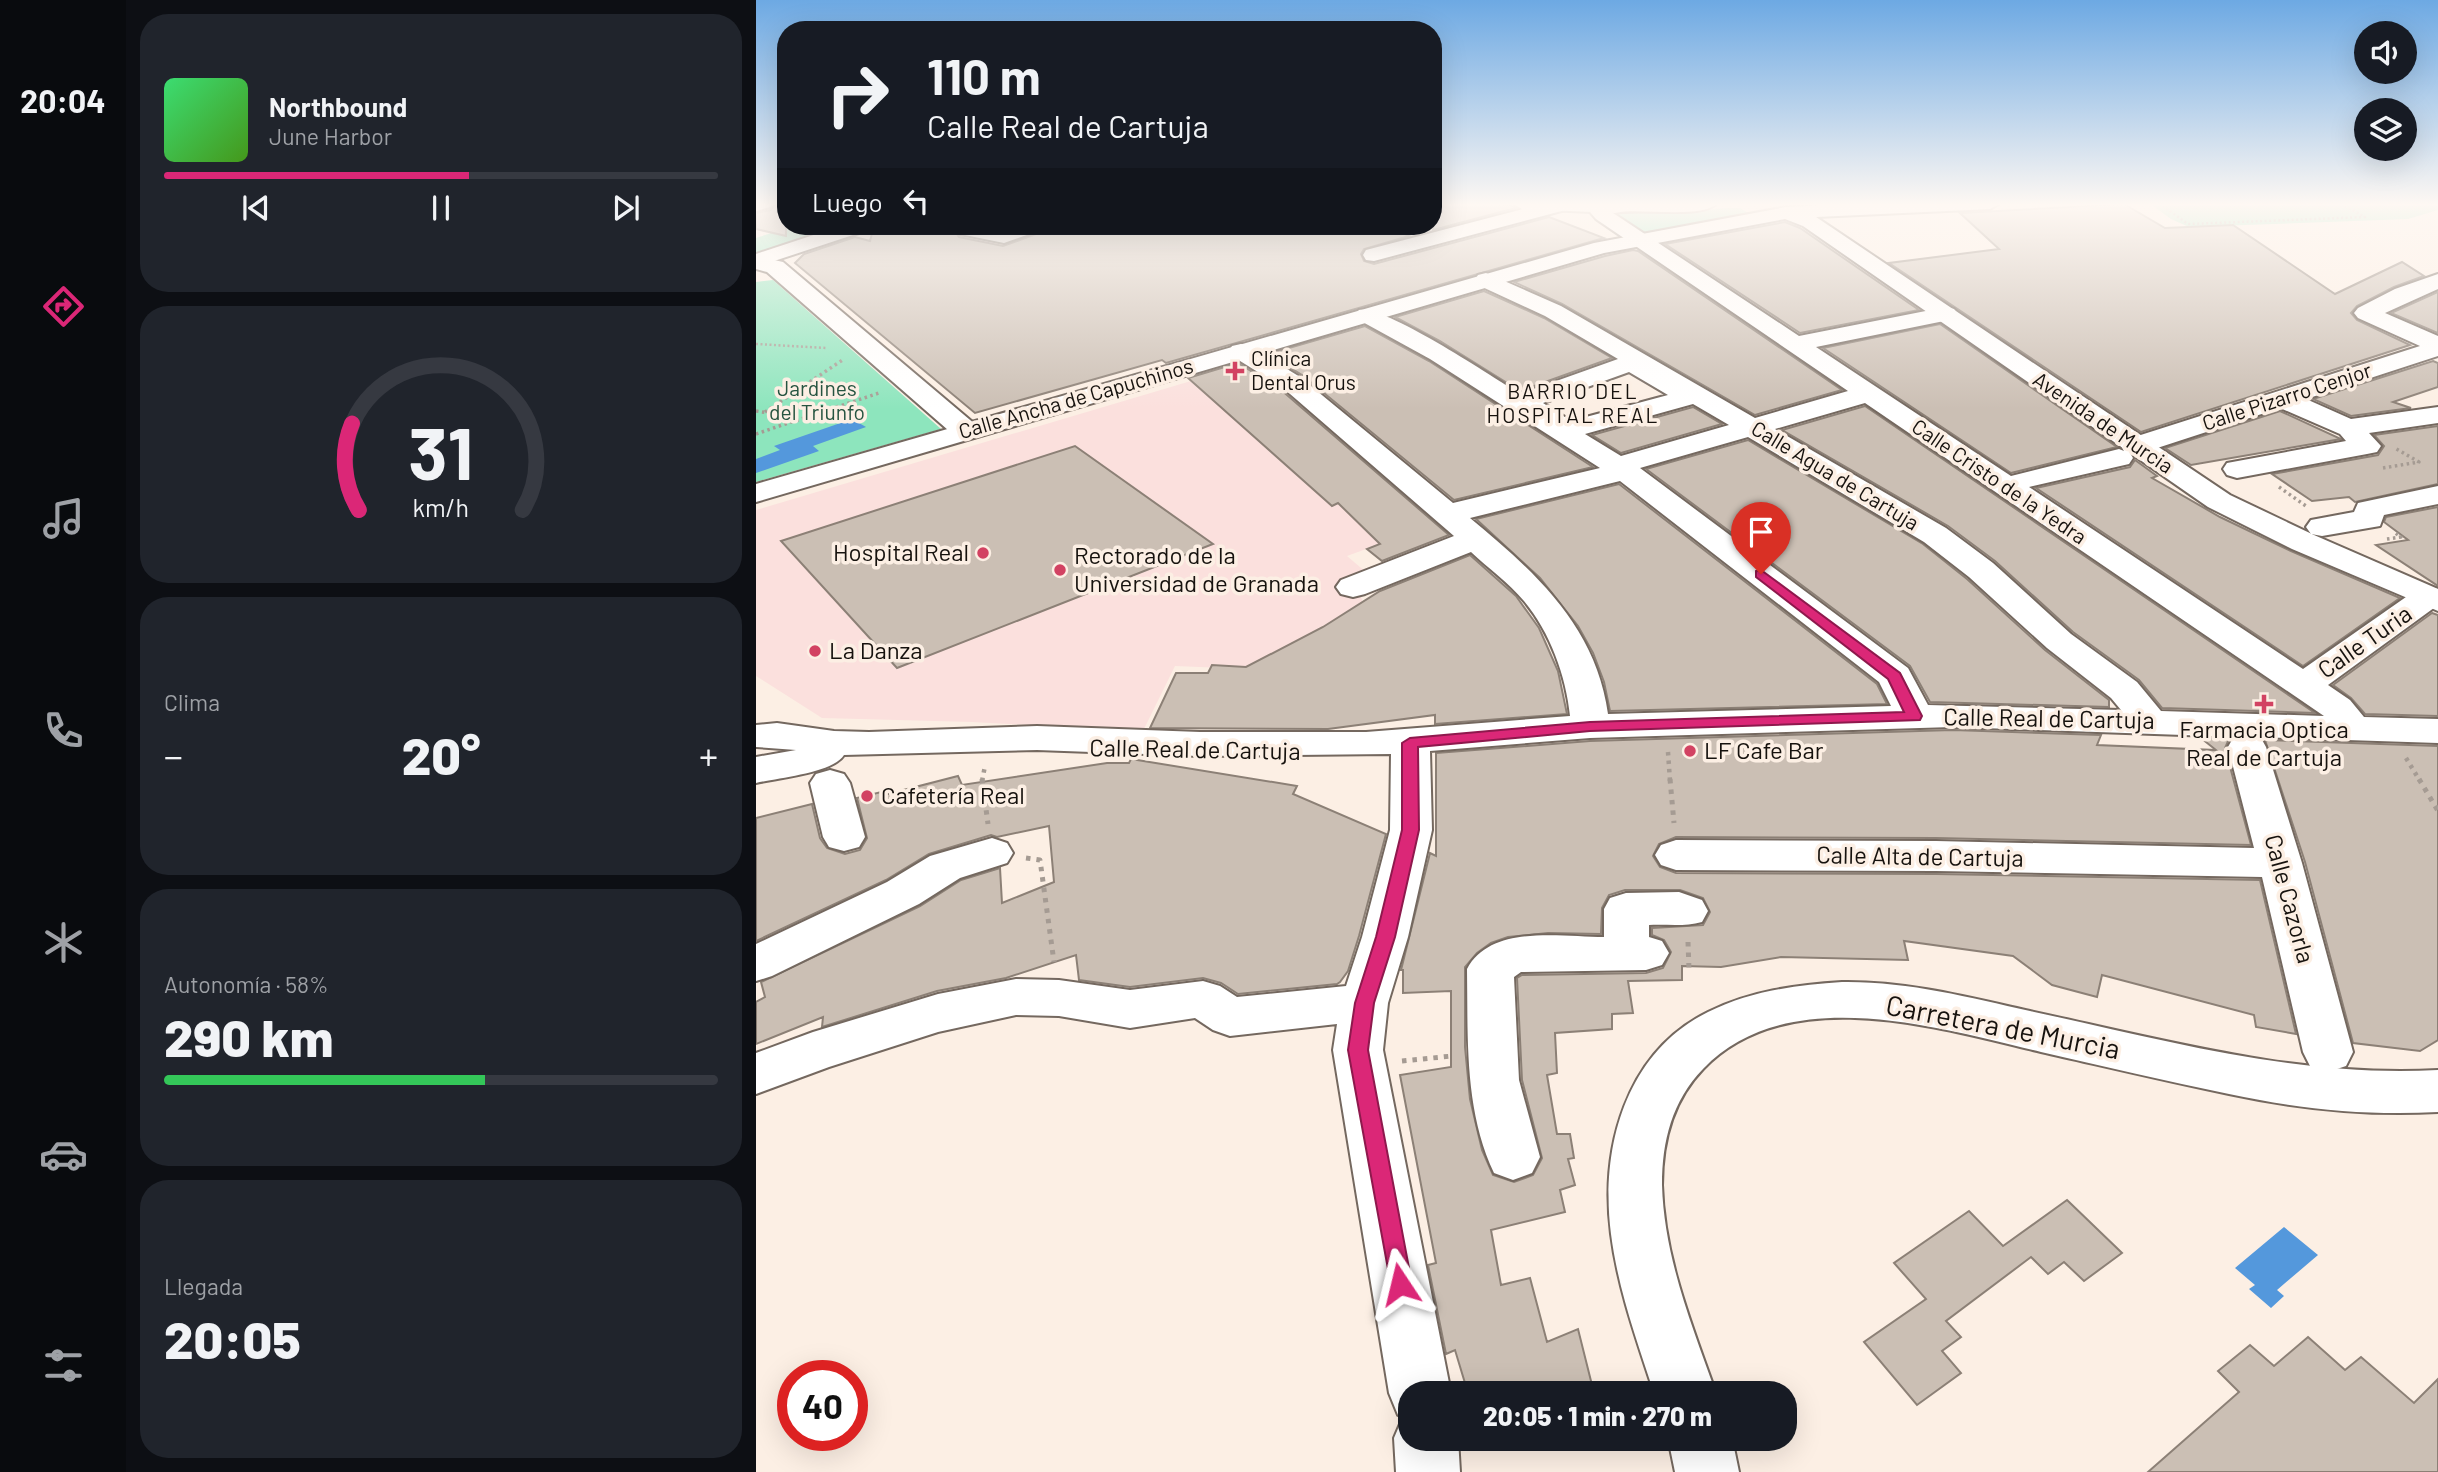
<!DOCTYPE html>
<html lang="es">
<head>
<meta charset="utf-8">
<style>
  body { margin:0; font-family:Barlow,sans-serif; background:#20242c; color:#f1f3f6; height:100vh; display:flex; flex-direction:column; font-size:26px; white-space:nowrap }
  * { box-sizing:border-box; margin:0 }
  p { font-size:23px; color:#9ea1a6 }
  .icon { flex:none; width:38px; height:38px; fill:none; stroke:currentColor; stroke-width:2; stroke-linecap:round; stroke-linejoin:round }
  .map { position:relative; flex:1; overflow:hidden }
  .sheet { display:flex; flex-direction:column; gap:14px; padding:14px; background:#0d0f14; width:630px }
  .sheet>* { flex:none }
  .hud { position:absolute; left:21px; top:21px; width:665px; height:214px; border-radius:28px; box-shadow:0 7px 28px #0002; background:#171b24; color:#f1f3f6; overflow:hidden }
  .fabs { position:absolute; left:1598px; top:21px; display:grid; gap:14px }
  .fabs a { display:grid; place-items:center; width:63px; height:63px; border-radius:50%; background:#171b24; box-shadow:0 7px 28px #0002; font-size:35px }
  .speed { position:absolute; left:21px; top:1360px; display:flex; gap:14px; font-size:35px; font-weight:700; text-align:center }
  .speed>* { display:grid; place-content:center; width:91px; height:91px; border-radius:50%; background:#171b24; box-shadow:0 7px 28px #0002; line-height:1 }
  .speed .limit { border:10px solid #d22; background:#fff; color:#111 }
  .pin { position:absolute; display:grid; place-items:center; width:60px; height:60px; color:#fff; margin:-72px -30px; border-radius:50% 50% 50% 0; rotate:-45deg; box-shadow:0 0 7px #0007 }
  .pin .icon { rotate:45deg }
  .me { position:absolute; width:77px; margin:-38px; rotate:350deg; stroke-linejoin:round; filter:drop-shadow(0 0 5px #0008) }
  .turn { display:flex; align-items:center; gap:24px; height:147px; padding:0 35px; font-size:32px }
  .turn .icon { width:91px; height:91px; stroke-width:2.5 }
  .turn b { display:block; font-size:49px; line-height:60px }
  .then { display:flex; align-items:center; height:66px; padding:0 35px; background:#0003; gap:14px; font-size:26px }
  .big { font-size:52px; font-weight:800; line-height:1.1 }
  .sheet .widget { flex:1; display:flex; flex-direction:column; justify-content:center; gap:10px; min-width:0; padding:0 24px; border-radius:28px; background:#20242c }
  .sheet .dial { align-items:center; gap:0 }
  .dial svg { height:182px; overflow:visible; fill:none; stroke:#363941; stroke-width:7; stroke-linecap:round; text-anchor:middle }
  .dial text { fill:#f1f3f6; stroke:none }
  .song { display:flex; align-items:center; gap:21px }
  .cover { width:84px; height:84px; border-radius:10px; background:linear-gradient(135deg,hsl(140 70% 55%),hsl(100 70% 35%)) }
  .played { height:7px; border-radius:4px; background:linear-gradient(90deg,#db2777 55%,#363941 55%) }
  .keys { display:flex; justify-content:space-around; direction:ltr }
  .heat { display:flex; justify-content:space-between; align-items:center; font-size:38px; direction:ltr }
  .charge { height:10px; border-radius:5px; background:linear-gradient(90deg,#34c759 58%,#363941 0) }
  .trip { position:absolute; left:642px; top:1381px; width:399px; height:70px; border-radius:28px; background:#171b24; box-shadow:0 7px 28px #0002; font-weight:800; line-height:70px; text-align:center }
  main { display:flex; flex:1; min-height:0 }
  .tabs { display:flex; flex-direction:column; width:126px; justify-content:space-around; align-items:center; background:#090b0e; color:#9ea1a6 }
  .tabs .icon { width:49px; height:49px }
  .tabs .on { color:#db2777 }
  .tabs b { font-size:32px; color:#f1f3f6 }
  .map>svg:first-child { display:block }
  .education { fill:#fbe0dd }
  .green { fill:#8de5bd }
  .water { fill:#5498dc }
  .building { fill:#cbbfb4; stroke:#8c8076; stroke-width:2; fill-rule:evenodd }
  .lines { fill:none; stroke-linecap:round; stroke-linejoin:round }
  .minor-casing { stroke:#74685f; stroke-width:4 }
  .major-casing { stroke:#74685f; stroke-width:4 }
  .path-far3 { stroke:#a59b93; stroke-width:2.5; stroke-dasharray:2 2.5; stroke-linecap:butt }
  .path-far2 { stroke:#a59b93; stroke-width:3.5; stroke-dasharray:2.5 3.5; stroke-linecap:butt }
  .path-far1 { stroke:#a59b93; stroke-width:4.5; stroke-dasharray:3.5 5; stroke-linecap:butt }
  .path { stroke:#a59b93; stroke-width:5; stroke-dasharray:4.5 6; stroke-linecap:butt }
  .minor { fill:#fff; fill-rule:evenodd }
  .major { fill:#fff; fill-rule:evenodd }
  .route { fill:#db2777; stroke:#8e194d; stroke-width:2 }
  .poi-dot { fill:#d24262; stroke:#fcefe4; stroke-width:2.5 }
  .labels { text-anchor:middle; stroke-width:7; stroke-linejoin:round; paint-order:stroke }
  .far-poi-label { font-size:21px; fill:#16120e; stroke:#fcefe4; text-anchor:start }
  .far-park-label { font-size:21px; fill:#265440; stroke:#fcefe4 }
  .far-neighbourhood-label { font-size:21px; letter-spacing:2px; fill:#16120e; stroke:#fcefe4 }
  .far-street-label { font-size:21px; fill:#16120e; stroke:#fcefe4 }
  .poi-label { font-size:24px; fill:#16120e; stroke:#fcefe4; text-anchor:start }
  .street-label { font-size:24px; fill:#16120e; stroke:#fcefe4 }
  .near-street-label { font-size:28px; fill:#16120e; stroke:#fcefe4 }
</style>
</head>
<body>
<main>
<nav class="tabs">
<b>20:04</b>
<svg class="icon on" aria-label="directions" viewBox="0 0 24 24"><path d="M12 3l9 9-9 9-9-9zM9 14v-3h6M13 9l2 2-2 2"/></svg>
<svg class="icon" aria-label="music" viewBox="0 0 24 24"><path d="M9 18V5l10-2v13"/><circle cx="6" cy="18" r="3"/><circle cx="16" cy="16" r="3"/></svg>
<svg class="icon" aria-label="phone" viewBox="0 0 24 24"><path d="M5 4h4l2 5-3 2q2 4 5 5l2-3 5 2v4C11 20 4 13 5 4z"/></svg>
<svg class="icon" aria-label="climate" viewBox="0 0 24 24"><path d="M12 3v18M4 7l16 10M4 17L20 7"/></svg>
<svg class="icon" aria-label="car" viewBox="0 0 24 24"><path d="M5 17H2v-5l4-1 3-4h7l3 4 3 1v5h-3M9 17h6M6 11h13"/><circle cx="7" cy="17" r="2"/><circle cx="17" cy="17" r="2"/></svg>
<svg class="icon" aria-label="filters" viewBox="0 0 24 24"><path d="M4 7h16M4 17h16"/><circle cx="9" cy="7" r="2"/><circle cx="15" cy="17" r="2"/></svg>
</nav>
<section class="sheet">
<div class="widget">
<div class="song"><i class="cover"></i><div><b>Northbound</b><p>June Harbor</p></div></div>
<div class="played"></div>
<div class="keys"><svg class="icon" aria-label="previous" viewBox="0 0 24 24"><path d="M18 5L8 12l10 7zM5 5v14"/></svg><svg class="icon" aria-label="pause" viewBox="0 0 24 24"><path d="M8 5v14M16 5v14"/></svg><svg class="icon" aria-label="next" viewBox="0 0 24 24"><path d="M6 5l10 7-10 7zM19 5v14"/></svg></div>
</div>
<div class="widget dial"><svg viewBox="0 0 100 80">
<path d="M14 69A42 42 0 1 1 86 69"/>
<path d="M14 69A42 42 0 0 1 11 31" stroke="#db2777"/>
<text x="50" y="56" font-size="32" font-weight="700">31</text>
<text x="50" y="72" font-size="11">km/h</text>
</svg></div>
<div class="widget"><p>Clima</p>
<div class="heat"><a>−</a><b class="big">20°</b><a>+</a></div>
</div>
<div class="widget"><p>Autonomía · 58%</p><b class="big">290 km</b><div class="charge"></div></div>
<div class="widget"><p>Llegada</p><b class="big">20:05</b></div>
</section>
<div class="map">
<svg width="1682" height="1472" viewBox="0 0 1682 1472">
  <rect width="100%" height="100%" fill="#fcefe4"/>
  <polygon class="education" points="435,381 575,506 582,504 624,544 591,556 624,584 604,594 607,603 517,670 419,666 387,731 216,722 66,718 0,676 0,510"/>
  <g class="green">
    <polygon points="1393,203 1682,203 1682,210 1652,219 1433,227 1415,219"/>
    <polygon points="972,208 984,208 994,214 896,233 882,232 855,213 910,213"/>
    <polygon points="37,226 81,226 11,250 0,258 0,238"/>
    <polygon points="17,280 185,429 0,482 0,282"/>
  </g>
  <g class="water">
    <polygon points="96,419 110,427 57,446 63,451 0,473 0,459 24,450 18,446"/>
    <polygon points="1528,1227 1562,1255 1521,1290 1528,1296 1515,1308 1493,1289 1499,1285 1479,1268"/>
  </g>
  <g class="building">
    <polygon points="20,203 30,203 30,236 0,229 0,213 15,210"/>
    <polygon points="677,203 725,203 754,205 760,208 677,230"/>
    <polygon points="1368,204 1409,228 1477,225 1579,294 1646,262 1668,276 1638,287 1601,306 1595,313 1601,320 1654,345 1385,432 1133,263 1243,249 1204,213"/>
    <polygon points="793,217 848,238 410,363 406,360 219,413 39,263 48,254 99,237 114,241 118,226 201,226 198,230 203,237 247,246 286,232 291,226 631,226 653,236 608,249 605,254 608,261 618,264"/>
    <polygon points="1029,222 1044,228 1163,310 1044,333 909,244"/>
    <polygon points="877,250 882,251 1086,390 999,415 806,304 758,282 849,256"/>
    <polygon points="728,291 788,318 856,358 764,391 684,341 639,317"/>
    <polygon points="1682,292 1682,333 1635,313"/>
    <polygon points="1184,324 1361,447 1255,473 1067,348"/>
    <polygon points="609,326 673,361 837,467 698,500 546,375 512,354"/>
    <polygon points="1677,361 1682,363 1682,387 1637,402 1655,408 1595,416 1557,399"/>
    <polygon points="482,363 524,389 693,535 626,561 611,549 624,544 582,503 576,506 432,378"/>
    <polygon points="1109,406 1559,713 1406,708 1383,680 1317,632 1239,561 1192,526 1026,430"/>
    <polygon points="937,407 966,424 865,453 836,435"/>
    <polygon points="1524,411 1585,439 1435,465 1409,448"/>
    <polygon points="1682,426 1682,484 1599,502 1593,497 1556,501 1516,474 1622,455 1628,446 1618,435"/>
    <polygon points="992,440 1167,544 1211,579 1289,650 1353,700 1353,707 1174,702 1154,666 890,469"/>
    <polygon points="319,446 457,544 141,668 25,541"/>
    <polygon points="1379,460 1401,476 1396,478 1464,517 1535,551 1644,598 1547,666 1280,488 1374,467"/>
    <polygon points="863,484 1121,684 1131,704 854,711 848,682 837,653 822,626 784,578 720,519"/>
    <polygon points="1682,507 1682,586 1620,545 1652,540 1628,522 1630,517"/>
    <polygon points="714,555 760,596 783,628 802,671 811,714 679,724 679,715 572,729 394,728 420,673 452,673 456,665 490,667 567,627 624,591"/>
    <polygon points="1676,613 1682,615 1682,716 1609,714 1595,698 1577,685"/>
    <path d="M1197 730 1345 735 1341 745 1460 750 1445 738 1473 739 1469 748 1495 845 1180 838 920 837 903 844 897 856 904 867 920 873 1180 874 1504 880 1540 1034 1500 1027 1498 1015 1346 975 1341 997 1296 985 1257 956 1148 941 1152 960 1025 957 965 967 926 966V980L872 981 877 1013 856 1014V1029L799 1033 801 1073 791 1075 801 1134H814L818 1158 812 1159 819 1185 804 1190 809 1212 735 1230 745 1285 774 1278 791 1342 822 1329 838 1393H712L699 1350 690 1354 672 1265 680 1263 644 1075 695 1067V991L647 993V970H645L674 853 680 856V753L834 741ZM869 890H924L947 898 954 912 947 925 896 928V935L908 940 915 952 907 968 890 973 766 975 761 978 766 1080 786 1158 777 1175 758 1182 737 1175 726 1150 714 1099 709 1047V967L721 953 735 943 752 937 792 933 845 934 846 908 853 895Z"/>
    <polygon points="1509,740 1682,746 1682,1040 1664,1051 1597,1043 1549,862"/>
    <polygon points="375,759 541,786 537,794 630,834 603,936 592,971 584,982 581,984 482,994 465,983 447,978 374,987 323,980 320,955 250,978 181,991 66,1027 67,1017 0,1044 0,1002 9,997 5,982 164,906 205,880 244,868 246,903 298,882 293,826 241,837 235,835 173,854 130,880 0,941 0,818 56,804 64,838 71,848 89,854 104,850 111,838 101,798 129,791 128,795 202,776 206,785 351,763 373,763"/>
    <polygon points="1311,1200 1366,1253 1328,1281 1308,1262 1292,1274 1275,1257 1190,1321 1205,1337 1186,1351 1205,1373 1161,1405 1108,1342 1170,1299 1138,1263 1213,1211 1247,1246"/>
    <polygon points="1552,1337 1589,1370 1605,1357 1658,1403 1682,1379 1682,1472 1392,1472 1483,1392 1462,1371 1494,1345 1518,1366"/>
    <polygon points="725,1438 849,1438 849,1439 727,1446"/>
  </g>
  <g class="lines">
    <defs>
      <g id="minor">
        <polygon points="0,203 17,203 14,207 0,211"/>
        <polygon points="790,203 816,205 813,209 618,261 610,260 607,255 610,250"/>
        <path d="M850 203 856 208 854 211 1043 336 1190 307 1198 309 1202 314 1198 319 1060 347 1255 476 1363 449 1368 451 1365 446 1369 440 1664 346 1602 318 1598 313 1602 308 1639 289 1682 274V289L1629 313 1682 336V356L1550 399 1595 419 1682 407V423L1613 433 1625 446 1621 452 1611 454 1481 478 1471 475 1467 469 1471 463 1590 441 1584 434 1524 408 1389 452 1374 453 1377 458 1373 464 1273 487 1547 669 1660 590 1672 587 1682 589V605L1572 685 1594 700 1608 717 1682 719V743L1499 737 1505 738 1510 747 1546 863 1597 1052 1590 1066 1572 1072 1554 1066 1547 1052 1506 877 1180 871 920 870 905 865 899 855 905 845 920 840 1180 841 1498 848 1472 747 1477 738 1485 737 1197 727 834 738 674 751 676 830 652 937 632 1003 627 1050 695 1393H654V1438H702L704 1472H640L638 1438 647 1417 642 1415 633 1393 577 1050 581 1024 474 1036 457 1030 439 1018 374 1028 303 1016 260 1015 182 1032 73 1067 0 1094V1053L57 1032 182 994 260 979 303 980 374 990 447 981 464 986 481 997 590 986 606 937 634 830 635 754 444 756 281 750 88 755C77 773 21 778 0 783V757L40 750 0 747V725L21 723 78 731 113 732 281 726 444 732H610L814 716C810 676 794 632 768 601 753 583 732 568 715 552L609 594 597 597 585 594 580 587 585 580 698 536 526 387 476 356 473 351 476 346 485 344 494 346 544 377 697 503 844 468 674 359 603 320 599 315 603 310C628 304 737 377 764 394L862 359 789 316 722 285 719 280 722 275 730 273 805 306 999 418 1092 391 840 219 834 212 839 204ZM873 372 912 395 815 421 787 403ZM1109 403 1568 716 1405 711 1381 682 1315 634 1237 563 1190 528 1019 429ZM937 404 973 425 865 456 829 434ZM992 437 1168 542 1213 577 1291 648 1355 698 1365 710 1172 705 1152 668 884 468ZM864 481 1123 682 1135 706 852 714C840 626 778 571 714 518Z"/>
        <polygon points="204,226 246,231 260,226 288,226 285,230 248,243 204,234 201,230"/>
        <polygon points="0,256 27,262 220,425 224,431 220,437 210,439 200,437 11,272 0,269"/>
        <polygon points="1682,486 1682,504 1628,515 1624,526 1566,536 1555,534 1550,527 1555,520 1598,512 1602,503"/>
        <polygon points="74,770 88,774 94,783 109,837 103,847 88,851 73,847 67,837 54,783 60,774"/>
        <polygon points="236,838 251,843 257,853 251,863 204,878 163,904 16,976 0,981 0,944 131,882 174,856"/>
        <path d="M923 892 946 900 952 911 946 922C928 927 911 924 893 925V937L906 941 913 953 906 965 890 970 765 972 758 977 763 1080 784 1157 776 1173 757 1180 738 1173C708 1110 712 1037 711 969 735 924 804 937 848 937V909L854 898 870 893Z"/>
      </g>
      <g id="major">
        <path d="M756 203H961C946 220 881 207 859 213L766 209Z"/>
        <polygon points="1111,203 1244,203 1234,209 1060,217 1474,495 1558,535 1682,589 1682,611 1536,549 1452,507 1047,226 1029,219 848,253 0,502 0,484 838,243 1030,207"/>
        <polygon points="85,226 115,226 112,230 0,267 0,254"/>
        <path d="M1086 982C1150 981 1212 997 1274 1011 1409 1040 1543 1078 1682 1070V1112C1611 1116 1543 1109 1473 1094 1410 1081 1347 1066 1285 1052 1183 1028 1031 981 947 1069 916 1101 906 1141 906 1185 908 1257 936 1326 960 1393H898C881 1341 862 1289 855 1234 844 1149 869 1053 952 1012 994 991 1040 985 1086 982Z"/>
        <polygon points="912,1438 976,1438 983,1472 919,1472"/>
      </g>
    </defs>
    <use href="#minor" class="minor-casing"/>
    <use href="#major" class="major-casing"/>
    <g class="path-far3">
      <polyline points="1403,203 1432,224 1609,217 1584,203"/>
      <polyline points="0,344 71,348"/>
    </g>
    <g class="path-far2">
      <polyline points="0,411 26,415 39,421 123,393"/>
      <polyline points="9,412 88,359"/>
      <polyline points="0,434 38,421"/>
      <polyline points="1627,468 1663,462 1639,448"/>
      <polyline points="1523,487 1550,506"/>
      <polyline points="1631,539 1645,537 1638,532"/>
    </g>
    <g class="path-far1">
      <polyline points="912,752 914,781"/>
      <polyline points="1650,758 1664,781"/>
      <polyline points="226,781 229,766"/>
    </g>
    <g class="path">
      <polyline points="226,779 232,824"/>
      <polyline points="914,779 918,823"/>
      <polyline points="1663,779 1682,811"/>
      <polyline points="270,858 284,860 298,962"/>
      <polyline points="932,942 933,969"/>
      <polyline points="646,1061 696,1056"/>
    </g>
    <use href="#minor" class="minor"/>
    <use href="#major" class="major"/>
  </g>
  <linearGradient id="sky" x2="0" y2="1"><stop stop-color="#6da9e3"/><stop offset="0.5" stop-color="#fef8f3"/><stop offset="1" stop-color="#fef8f3" stop-opacity="0"/></linearGradient>
  <rect width="1682" height="409" fill="url(#sky)"/>
  <polygon class="route" points="1005,570 1144,673 1166,716 1164,720 834,731 662,747 663,830 639,937 618,1003 612,1050 656,1284 653,1291 644,1295 636,1291 592,1050 599,1003 620,937 646,830 646,743 654,738 834,722 1148,712 1132,679 1000,577 1000,571"/>
  <g class="poi-dot">
    <path d="M475.5 360.5h7v7h7v7h-7v7h-7v-7h-7v-7h7z"/>
    <circle cx="227" cy="553" r="7"/>
    <circle cx="304" cy="570" r="7"/>
    <circle cx="59" cy="651" r="7"/>
    <path d="M1504.5 693.5h7v7h7v7h-7v7h-7v-7h-7v-7h7z"/>
    <circle cx="934" cy="751" r="7"/>
    <circle cx="111" cy="796" r="7"/>
  </g>
  <g class="labels">
    <g class="far-poi-label">
      <text x="495" y="366">Clínica<tspan x="495" dy="24">Dental Orus</tspan></text>
    </g>
    <g class="far-park-label">
      <text x="61" y="396">Jardines<tspan x="61" dy="24">del Triunfo</tspan></text>
    </g>
    <g class="far-neighbourhood-label">
      <text x="817" y="399">BARRIO DEL<tspan x="817" dy="24">HOSPITAL REAL</tspan></text>
    </g>
    <g class="far-street-label">
      <text transform="translate(1531 397) rotate(-18)" y="7">Calle Pizarro Cenjor</text>
      <text transform="translate(320 399) rotate(-16)" y="7">Calle Ancha de Capuchinos</text>
      <text transform="translate(1347 423) rotate(34)" y="7">Avenida de Murcia</text>
      <text transform="translate(1079 476) rotate(31)" y="7">Calle Agua de Cartuja</text>
      <text transform="translate(1243 482) rotate(34)" y="7">Calle Cristo de la Yedra</text>
    </g>
    <g class="poi-label">
      <text x="213" y="561" text-anchor="end">Hospital Real</text>
      <text x="318" y="564">Rectorado de la<tspan x="318" dy="28">Universidad de Granada</tspan></text>
      <text x="73" y="659">La Danza</text>
      <text x="1508" y="738" text-anchor="middle">Farmacia Optica<tspan x="1508" dy="28">Real de Cartuja</tspan></text>
      <text x="948" y="759">LF Cafe Bar</text>
      <text x="125" y="804">Cafetería Real</text>
    </g>
    <g class="street-label">
      <text transform="translate(1609 642) rotate(-35)" y="8">Calle Turia</text>
      <text transform="translate(1293 719) rotate(1)" y="8">Calle Real de Cartuja</text>
      <text transform="translate(439 750) rotate(1)" y="8">Calle Real de Cartuja</text>
      <text transform="translate(1164 857) rotate(1)" y="8">Calle Alta de Cartuja</text>
      <text transform="translate(1533 899) rotate(75)" y="8">Calle Cazorla</text>
    </g>
    <g class="near-street-label">
      <text transform="translate(1247 1027) rotate(11)" y="10">Carretera de Murcia</text>
    </g>
  </g>
</svg>
<div class="fabs">
<a><svg class="icon" aria-label="sound" viewBox="0 0 24 24"><path d="M4 9h4l5-4v14l-5-4H4zM17 9q2 3 0 6"/></svg></a>
<a><svg class="icon" aria-label="layers" viewBox="0 0 24 24"><path d="M12 4l9 5-9 5-9-5zM3 14l9 5 9-5"/></svg></a>
</div>
<div class="speed"><div class="limit">40</div></div>
<div class="pin" style="left:1005px;top:574px;background:#d93025"><svg class="icon" aria-label="arrive" viewBox="0 0 24 24"><path d="M6 21V4h12l-3 4 3 4H6"/></svg></div>
<svg class="me" style="left:644px;top:1284px" viewBox="-20 -20 40 40"><path d="M0-17L14 15 0 8-14 15z" fill="#db2777" stroke="#fff" stroke-width="4"/></svg>
<div class="trip">20:05 · 1 min · 270 m</div>
<div class="hud">
<div class="turn"><svg class="icon" aria-label="right" viewBox="0 0 24 24"><path d="M7 20v-9h11M14 6l5 5-5 5"/></svg><div><b>110 m</b>Calle Real de Cartuja</div></div>
<div class="then">Luego<svg class="icon" aria-label="left" viewBox="0 0 24 24"><path d="M17 20v-9H6M10 6l-5 5 5 5"/></svg></div>
</div>
</div>
</main>
</body>
</html>
